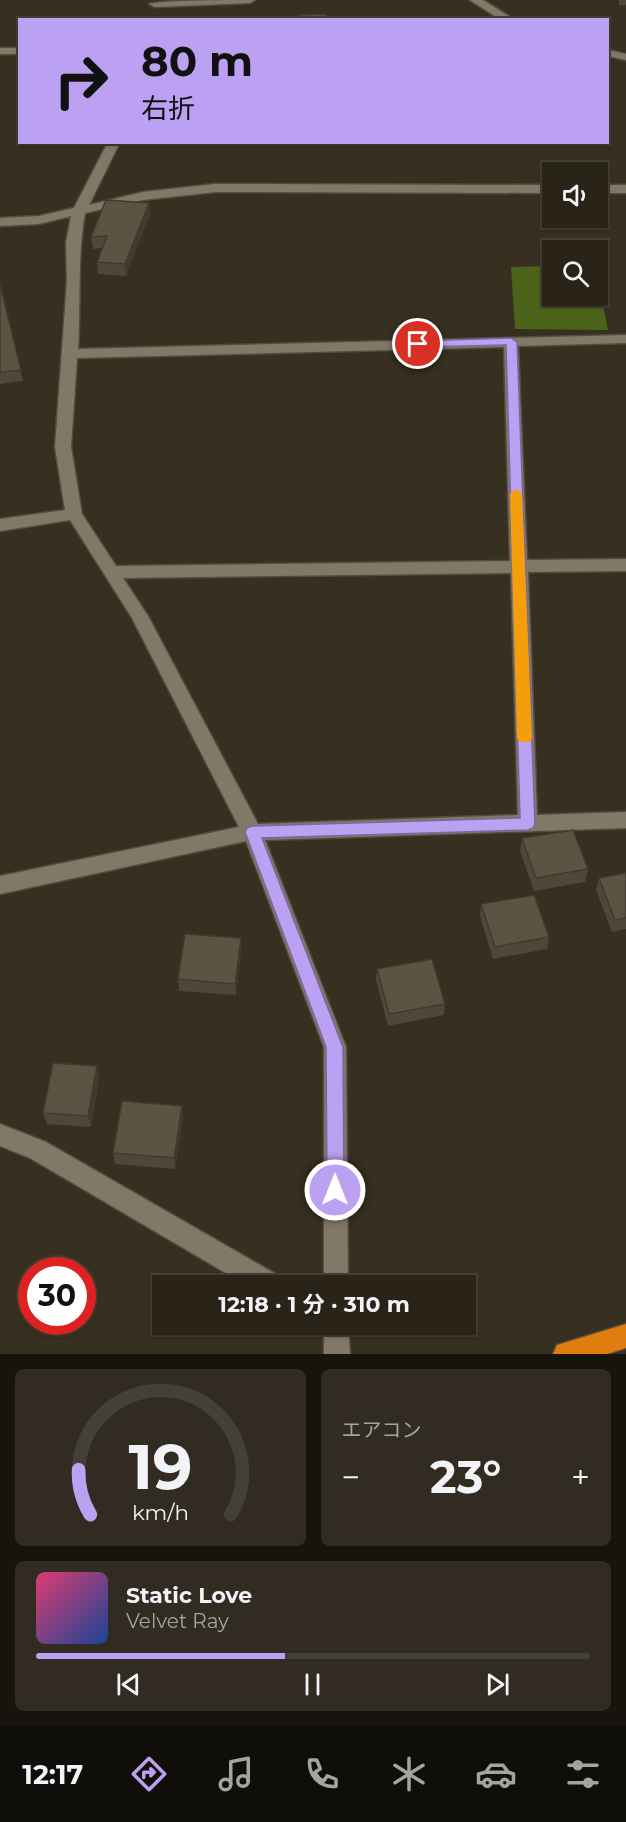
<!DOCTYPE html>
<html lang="ja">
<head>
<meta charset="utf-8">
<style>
  body { margin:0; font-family:Montserrat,"Noto Sans JP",sans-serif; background:#312b21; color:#f1f3f6; height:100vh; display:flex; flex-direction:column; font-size:22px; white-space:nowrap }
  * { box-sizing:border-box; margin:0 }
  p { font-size:20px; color:#a5a4a2 }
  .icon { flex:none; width:33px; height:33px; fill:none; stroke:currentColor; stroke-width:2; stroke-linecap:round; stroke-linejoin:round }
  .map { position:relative; height:1354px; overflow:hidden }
  .panel { display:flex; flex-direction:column; gap:15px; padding:15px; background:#17130d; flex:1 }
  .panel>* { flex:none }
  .banner { position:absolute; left:18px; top:18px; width:591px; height:126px; border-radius:0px; box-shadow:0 2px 4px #0004,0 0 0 2px #454037; background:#bca0f2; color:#111; overflow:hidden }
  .fabs { position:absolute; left:542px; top:162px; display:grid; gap:12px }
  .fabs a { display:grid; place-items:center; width:66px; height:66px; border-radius:0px; background:#292318; box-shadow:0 2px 4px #0004,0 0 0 2px #454037; font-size:30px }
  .speed { position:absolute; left:18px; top:1257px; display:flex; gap:12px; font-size:30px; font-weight:700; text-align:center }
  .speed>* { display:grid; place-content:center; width:78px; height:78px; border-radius:50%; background:#292318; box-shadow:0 2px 4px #0004,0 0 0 2px #454037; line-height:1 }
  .speed .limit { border:9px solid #d22; background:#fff; color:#111 }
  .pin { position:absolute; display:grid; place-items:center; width:51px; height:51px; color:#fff; margin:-26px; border:3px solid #fff; border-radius:50%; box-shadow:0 2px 6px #0007 }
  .me { position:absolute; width:66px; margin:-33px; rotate:0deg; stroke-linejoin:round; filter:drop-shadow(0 0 4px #0008) }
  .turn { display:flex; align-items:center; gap:21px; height:126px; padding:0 24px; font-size:27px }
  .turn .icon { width:78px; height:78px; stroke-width:2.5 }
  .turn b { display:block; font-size:42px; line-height:51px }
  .big { font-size:45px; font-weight:700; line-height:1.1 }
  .panel .card { flex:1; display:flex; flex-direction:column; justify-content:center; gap:9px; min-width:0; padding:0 21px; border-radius:9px; background:#312b21 }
  .panel .dial { align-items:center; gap:0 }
  .dial svg { height:156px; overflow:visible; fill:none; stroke:#454037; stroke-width:7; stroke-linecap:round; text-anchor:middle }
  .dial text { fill:#f1f3f6; stroke:none }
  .song { display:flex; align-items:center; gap:18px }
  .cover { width:72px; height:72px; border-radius:9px; background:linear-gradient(135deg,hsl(340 70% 55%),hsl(220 70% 35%)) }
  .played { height:6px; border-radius:3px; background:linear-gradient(90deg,#bca0f2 45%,#454037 45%) }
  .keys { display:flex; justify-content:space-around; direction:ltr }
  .heat { display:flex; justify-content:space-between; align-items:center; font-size:33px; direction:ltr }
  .panel .tiles { flex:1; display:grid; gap:15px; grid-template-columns:1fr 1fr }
  .card:last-child { grid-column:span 2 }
  .trip { position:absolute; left:152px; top:1275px; width:324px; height:60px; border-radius:0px; background:#292318; box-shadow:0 2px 4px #0004,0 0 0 2px #454037; font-weight:700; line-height:60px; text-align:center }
  .tab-bar { display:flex; height:96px; justify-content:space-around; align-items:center; background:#100e0a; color:#a5a4a2 }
  .tab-bar .icon { width:42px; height:42px }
  .tab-bar .current { color:#bca0f2 }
  .tab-bar b { font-size:27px; color:#f1f3f6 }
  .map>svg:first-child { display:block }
  .green { fill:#4b641a }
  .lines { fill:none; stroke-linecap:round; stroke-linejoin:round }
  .street-casing { stroke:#524c3f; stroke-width:3 }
  .secondary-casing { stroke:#524c3f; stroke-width:3 }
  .highway-casing { stroke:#524c3f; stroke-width:3 }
  .street { fill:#817867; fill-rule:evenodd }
  .secondary { fill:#817867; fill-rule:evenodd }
  .highway { fill:#e17c0e; fill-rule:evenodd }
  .wall { fill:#4f473a }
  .shaded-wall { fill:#403a2f }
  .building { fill:#5c5343; stroke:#403a2f; stroke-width:1.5 }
  .route { fill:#bca0f2; stroke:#7a689d; stroke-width:1.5 }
  .slow { fill:#f59e0b }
</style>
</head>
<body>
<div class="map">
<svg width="626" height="1354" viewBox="0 0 626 1354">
  <rect width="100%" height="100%" fill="#372f20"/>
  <polygon class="green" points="552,266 552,296 597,296 597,275 608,330 515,329 511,267"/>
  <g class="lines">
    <defs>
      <g id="street">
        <path d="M255 0 250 3 155 7 149 4C160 0 237 0 255 0Z"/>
        <rect x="0" y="48" width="20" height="6"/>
        <path d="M108 142H120L89 205 143 192 215 184 552 185V193L215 192 143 200 85 213C77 258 81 304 78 349L626 335V343L518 346 527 560 626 559V571L528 572 537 815 626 812V828L265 840 346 1047 348 1286H324V1047L246 841 0 894V876L239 827 132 618 70 520 0 531V519L65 510 55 447 67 280 66 243 71 216 39 224 0 226V218L39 216 74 208ZM504 347 510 561 116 566 82 514 71 447 77 358ZM511 573 518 815 258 824 148 616 123 578Z"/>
        <rect x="597" y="185" width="29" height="8"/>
        <polygon points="0,1124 46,1142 281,1277 284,1286 248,1286 30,1158 0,1146"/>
        <polygon points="324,1324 348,1324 350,1354 324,1354"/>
      </g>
      <g id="secondary">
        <polygon points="470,0 483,0 515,20 501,20"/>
        <polygon points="608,50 626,54 626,60 608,56"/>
      </g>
      <polygon id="highway" points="626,1324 626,1348 607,1354 553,1354 557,1345"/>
    </defs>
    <use href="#street" class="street-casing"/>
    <use href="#secondary" class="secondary-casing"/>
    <use href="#highway" class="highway-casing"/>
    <use href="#street" class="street"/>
    <use href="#secondary" class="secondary"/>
    <use href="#highway" class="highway"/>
  </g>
  <g class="wall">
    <rect x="619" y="0" width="7" height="5"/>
    <polygon points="149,203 150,214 126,276 98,274 97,262 102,248 93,249 91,237"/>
    <polygon points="0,284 23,381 0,384"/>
    <polygon points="522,838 588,869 585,882 534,891 520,851"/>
    <polygon points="626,873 626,929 612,932 596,890 599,878"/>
    <polygon points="481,904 549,937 547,949 493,959 480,916"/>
    <polygon points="241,950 236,995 179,991 178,979"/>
    <polygon points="377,969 445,1004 444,1015 388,1026 376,980"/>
    <polygon points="97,1066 99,1077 91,1127 47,1124 43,1113"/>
    <polygon points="183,1117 175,1169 115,1164 113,1153"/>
  </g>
  <g class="shaded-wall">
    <polygon points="149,203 150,214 126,276 125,264"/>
    <polygon points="241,938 241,950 236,995 235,984"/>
    <polygon points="97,1066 99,1077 91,1127 88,1116"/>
    <polygon points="182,1106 183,1117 175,1169 174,1158"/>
  </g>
  <g class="building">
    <polygon points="326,14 328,20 299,20 298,15"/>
    <polygon points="106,200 149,203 125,264 97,262 107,236 91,237"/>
    <polygon points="0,284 21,370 0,372"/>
    <polygon points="573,830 588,869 536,878 522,838"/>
    <polygon points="626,873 626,918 615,920 599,878"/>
    <polygon points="534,895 549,937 495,947 481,904"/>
    <polygon points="185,934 241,938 235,984 178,979"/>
    <polygon points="432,959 445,1004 389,1014 377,969"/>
    <polygon points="53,1063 97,1066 88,1116 43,1113"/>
    <polygon points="122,1101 182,1106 174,1158 113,1153"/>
  </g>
  <polygon class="route" points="511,338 517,342 535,824 533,828 528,830 262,838 343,1047 344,1190 342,1196 335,1199 329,1196 327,1190 326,1047 245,832 247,828 252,826 520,818 506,345 418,347 413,344 418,341"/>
  <polygon class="slow" points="516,489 522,494 532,738 530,742 520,742 517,738 510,494"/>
</svg>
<div class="fabs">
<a><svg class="icon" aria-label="sound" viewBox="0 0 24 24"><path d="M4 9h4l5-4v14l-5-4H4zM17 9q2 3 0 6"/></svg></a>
<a><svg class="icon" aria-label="search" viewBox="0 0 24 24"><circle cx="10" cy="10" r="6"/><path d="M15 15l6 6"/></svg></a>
</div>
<div class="speed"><div class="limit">30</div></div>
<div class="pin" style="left:418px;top:344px;background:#d93025"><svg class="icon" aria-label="arrive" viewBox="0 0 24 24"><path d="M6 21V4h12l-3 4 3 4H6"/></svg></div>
<svg class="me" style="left:335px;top:1190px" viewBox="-20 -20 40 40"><circle r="17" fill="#bca0f2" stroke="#fff" stroke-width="3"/><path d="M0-11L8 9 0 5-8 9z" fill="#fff"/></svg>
<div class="trip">12:18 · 1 分 · 310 m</div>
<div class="banner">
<div class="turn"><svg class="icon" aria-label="right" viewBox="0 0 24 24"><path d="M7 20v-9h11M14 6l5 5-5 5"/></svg><div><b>80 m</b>右折</div></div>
</div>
</div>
<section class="panel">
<div class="tiles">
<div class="card dial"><svg viewBox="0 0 100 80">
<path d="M14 69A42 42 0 1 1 86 69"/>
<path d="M14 69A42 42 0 0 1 8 46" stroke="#bca0f2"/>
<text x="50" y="56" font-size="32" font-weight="700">19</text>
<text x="50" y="72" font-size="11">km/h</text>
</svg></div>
<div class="card"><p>エアコン</p>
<div class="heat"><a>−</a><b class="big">23°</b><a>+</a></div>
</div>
<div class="card">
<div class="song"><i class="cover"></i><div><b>Static Love</b><p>Velvet Ray</p></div></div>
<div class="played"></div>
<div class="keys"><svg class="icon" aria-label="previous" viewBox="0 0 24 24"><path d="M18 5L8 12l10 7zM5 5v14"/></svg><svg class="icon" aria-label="pause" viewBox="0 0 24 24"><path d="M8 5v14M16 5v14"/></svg><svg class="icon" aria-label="next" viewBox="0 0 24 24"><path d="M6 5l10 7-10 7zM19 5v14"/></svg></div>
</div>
</div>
</section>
<nav class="tab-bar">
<b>12:17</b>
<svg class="icon current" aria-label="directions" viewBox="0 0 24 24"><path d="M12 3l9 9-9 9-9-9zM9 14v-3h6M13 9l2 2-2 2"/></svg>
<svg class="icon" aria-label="music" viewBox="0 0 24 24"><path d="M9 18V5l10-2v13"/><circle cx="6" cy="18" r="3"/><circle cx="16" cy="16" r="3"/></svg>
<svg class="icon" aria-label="phone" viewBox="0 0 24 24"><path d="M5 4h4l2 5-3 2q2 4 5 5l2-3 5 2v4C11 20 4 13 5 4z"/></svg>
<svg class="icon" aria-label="climate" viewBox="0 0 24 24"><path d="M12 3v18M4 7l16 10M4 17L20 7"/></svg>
<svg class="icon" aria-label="car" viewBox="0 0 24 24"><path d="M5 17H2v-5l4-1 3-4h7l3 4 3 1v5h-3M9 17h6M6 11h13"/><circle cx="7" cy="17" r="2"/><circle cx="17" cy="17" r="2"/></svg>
<svg class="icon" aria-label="filters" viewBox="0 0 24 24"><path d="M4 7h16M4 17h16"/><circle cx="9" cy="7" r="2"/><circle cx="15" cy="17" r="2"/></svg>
</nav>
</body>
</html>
